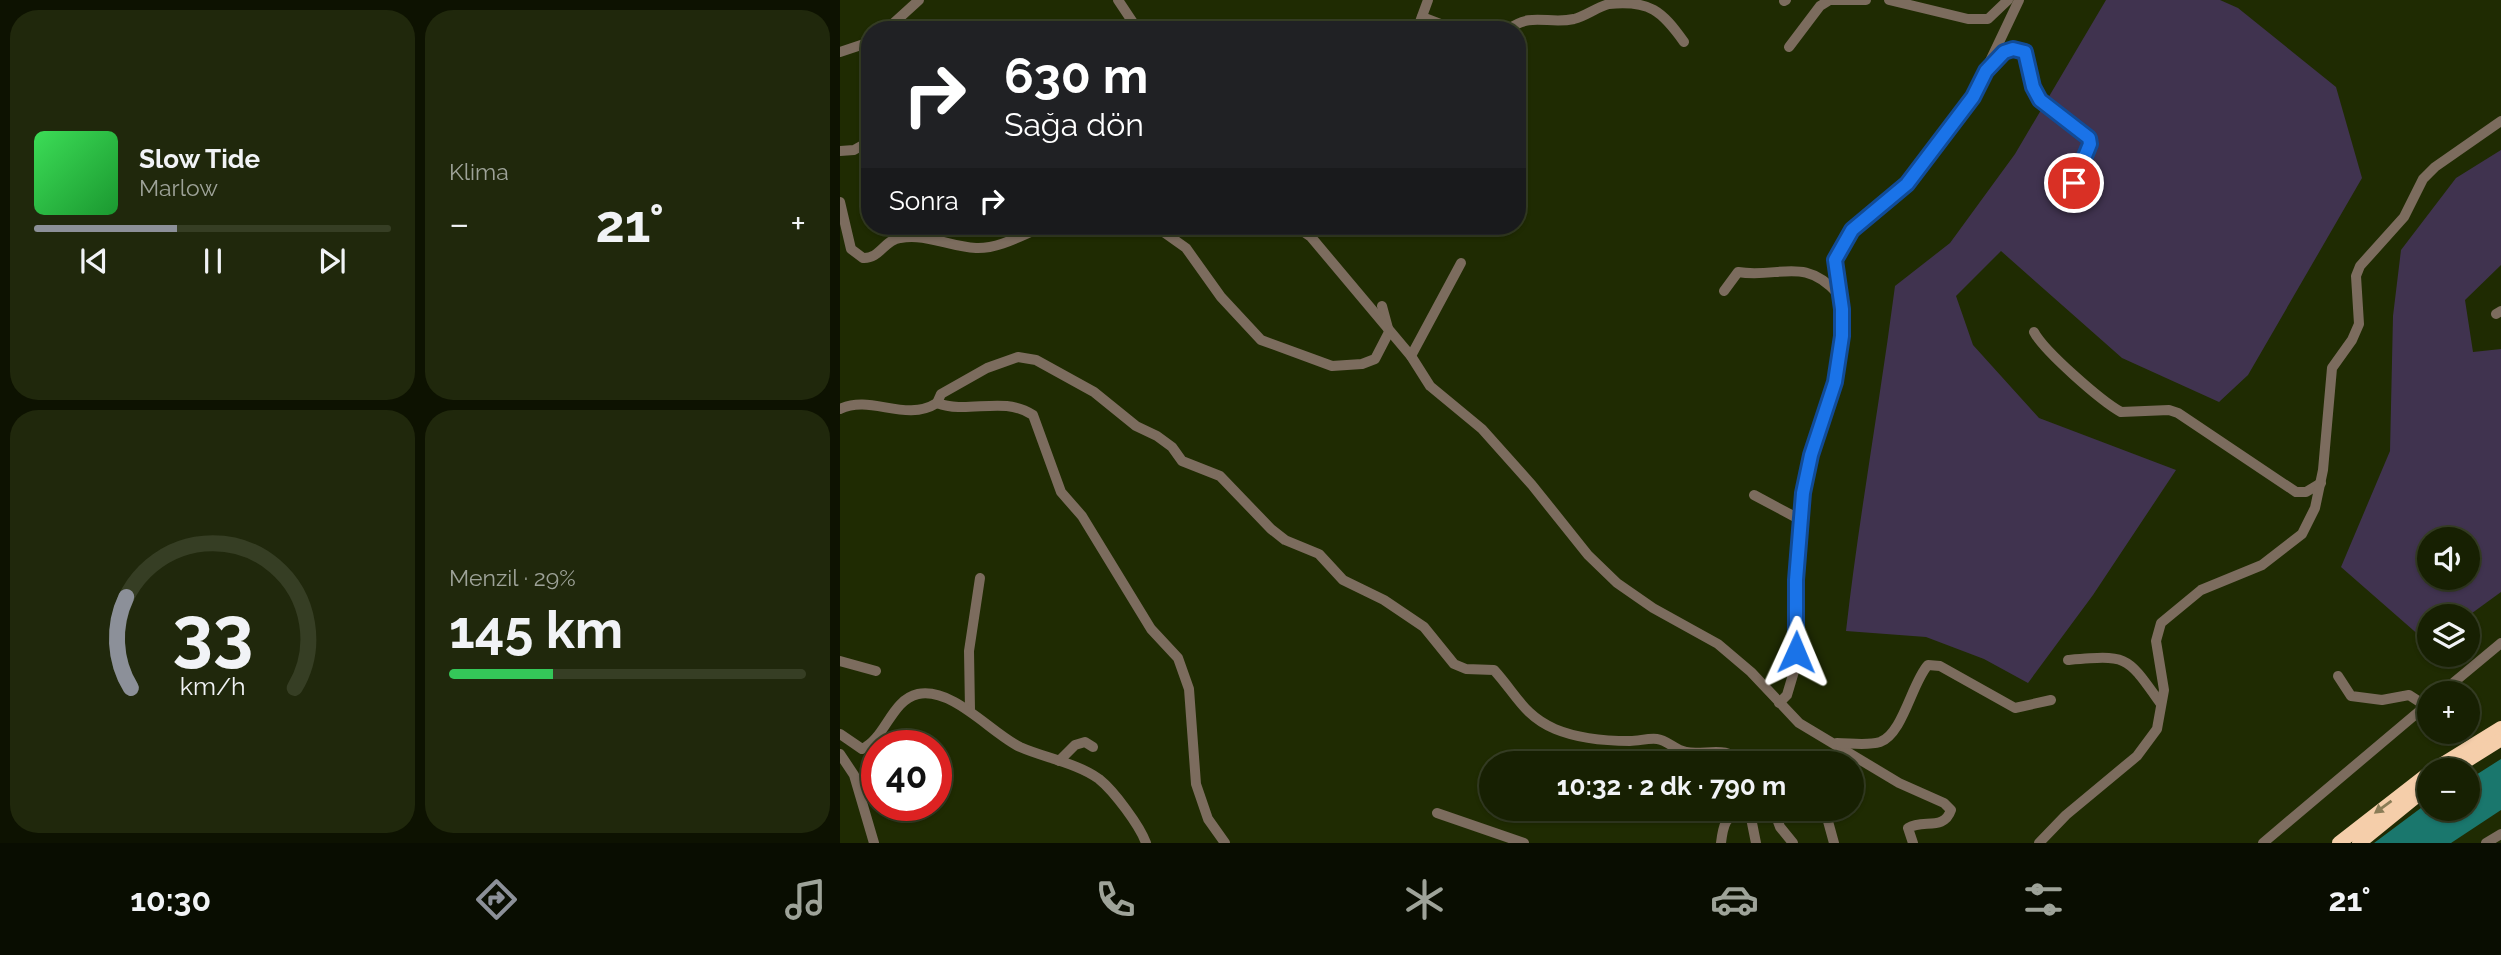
<!DOCTYPE html>
<html lang="tr">
<head>
<meta charset="utf-8">
<style>
  body { margin:0; font-family:Raleway,sans-serif; background:#20280c; color:#f1f3f6; height:100vh; display:flex; flex-direction:column; font-size:26px; white-space:nowrap }
  * { box-sizing:border-box; margin:0 }
  p { font-size:23px; color:#9ea399 }
  .icon { flex:none; width:38px; height:38px; fill:none; stroke:currentColor; stroke-width:2; stroke-linecap:round; stroke-linejoin:round }
  .map { position:relative; flex:1; overflow:hidden }
  .sheet { display:flex; flex-direction:column; gap:10px; padding:10px; background:#0d1201; width:840px }
  .sheet>* { flex:none }
  .top-card { position:absolute; left:21px; top:21px; width:665px; height:214px; border-radius:28px; box-shadow:0 2px 5px #0004,0 0 0 2px #363e24; background:#202124; color:#fff; overflow:hidden }
  .buttons { position:absolute; left:1577px; top:527px; display:grid; gap:14px }
  .buttons a { display:grid; place-items:center; width:63px; height:63px; border-radius:50%; background:#172002; box-shadow:0 2px 5px #0004,0 0 0 2px #363e24; font-size:35px }
  .speed { position:absolute; left:21px; top:730px; display:flex; gap:14px; font-size:35px; font-weight:700; text-align:center }
  .speed>* { display:grid; place-content:center; width:91px; height:91px; border-radius:50%; background:#172002; box-shadow:0 2px 5px #0004,0 0 0 2px #363e24; line-height:1 }
  .speed .limit { border:10px solid #d22; background:#fff; color:#111 }
  .pin { position:absolute; display:grid; place-items:center; width:60px; height:60px; color:#fff; margin:-30px; border:4px solid #fff; border-radius:50%; box-shadow:0 2px 7px #0007 }
  .me { position:absolute; width:77px; margin:-38px; rotate:1deg; stroke-linejoin:round; filter:drop-shadow(0 0 5px #0008) }
  .turn { display:flex; align-items:center; gap:24px; height:147px; padding:0 28px; font-size:32px }
  .turn .icon { width:91px; height:91px; stroke-width:2.5 }
  .turn b { display:block; font-size:49px; line-height:60px }
  .then { display:flex; align-items:center; height:66px; padding:0 28px; background:#0003; gap:14px; font-size:26px }
  .big { font-size:52px; font-weight:700; line-height:1.1 }
  .sheet .card { flex:1; display:flex; flex-direction:column; justify-content:center; gap:10px; min-width:0; padding:0 24px; border-radius:28px; background:#20280c }
  .sheet .dial { align-items:center; gap:0 }
  .dial svg { height:182px; overflow:visible; fill:none; stroke:#363e24; stroke-width:7; stroke-linecap:round; text-anchor:middle }
  .dial text { fill:#f1f3f6; stroke:none }
  .song { display:flex; align-items:center; gap:21px }
  .cover { width:84px; height:84px; border-radius:10px; background:linear-gradient(135deg,hsl(130 70% 55%),hsl(130 70% 35%)) }
  .played { height:7px; border-radius:4px; background:linear-gradient(90deg,#8c9099 40%,#363e24 40%) }
  .keys { display:flex; justify-content:space-around; direction:ltr }
  .heat { display:flex; justify-content:space-between; align-items:center; font-size:38px; direction:ltr }
  .charge { height:10px; border-radius:5px; background:linear-gradient(90deg,#34c759 29%,#363e24 0) }
  .sheet .tiles { flex:1; display:grid; gap:10px; grid-template-columns:repeat(2,1fr) }
  .trip { position:absolute; left:639px; top:751px; width:385px; height:70px; border-radius:35px; background:#172002; box-shadow:0 2px 5px #0004,0 0 0 2px #363e24; font-weight:700; line-height:70px; text-align:center }
  .tab-bar { display:flex; height:112px; justify-content:space-around; align-items:center; background:#090d01; color:#9ea399 }
  .tab-bar .icon { width:49px; height:49px }
  .tab-bar .active { color:#8c9099 }
  .tab-bar b { font-size:32px; color:#f1f3f6 }
  main { display:flex; flex:1; min-height:0 }
  .map>svg:first-child { display:block }
  .green { fill:#40334f; fill-rule:evenodd }
  .water { fill:#1a776d }
  .lines { fill:none; stroke-linecap:round; stroke-linejoin:round }
  .minor { stroke:#7c6c5e; stroke-width:10 }
  .highway { stroke:#f5ceaa; stroke-width:14 }
  .oneway { fill:#8a7c56 }
  .route-casing { stroke:#114b97; stroke-width:18 }
  .route { stroke:#1a73e8; stroke-width:12 }
</style>
</head>
<body>
<main>
<section class="sheet">
<div class="tiles">
<div class="card">
<div class="song"><i class="cover"></i><div><b>Slow Tide</b><p>Marlow</p></div></div>
<div class="played"></div>
<div class="keys"><svg class="icon" aria-label="previous" viewBox="0 0 24 24"><path d="M18 5L8 12l10 7zM5 5v14"/></svg><svg class="icon" aria-label="pause" viewBox="0 0 24 24"><path d="M8 5v14M16 5v14"/></svg><svg class="icon" aria-label="next" viewBox="0 0 24 24"><path d="M6 5l10 7-10 7zM19 5v14"/></svg></div>
</div>
<div class="card"><p>Klima</p>
<div class="heat"><a>−</a><b class="big">21°</b><a>+</a></div>
</div>
<div class="card dial"><svg viewBox="0 0 100 80">
<path d="M14 69A42 42 0 1 1 86 69"/>
<path d="M14 69A42 42 0 0 1 12 29" stroke="#8c9099"/>
<text x="50" y="56" font-size="32" font-weight="700">33</text>
<text x="50" y="72" font-size="11">km/h</text>
</svg></div>
<div class="card"><p>Menzil · 29%</p><b class="big">145 km</b><div class="charge"></div></div>
</div>
</section>
<div class="map">
<svg width="1661" height="843" viewBox="0 0 1661 843">
  <rect width="100%" height="100%" fill="#1f2b02"/>
  <g class="green">
    <path d="M1266 0H1380L1398 8 1496 87 1522 178 1408 375 1379 402 1282 358 1161 251 1116 296 1133 345 1199 418 1336 470 1253 595 1188 683 1144 659 1086 637 1006 631C1019 516 1040 402 1055 286L1110 243 1175 154Z"/>
    <path d="M1661 150V265L1625 300 1633 352 1661 349V592L1628 616H1589V644L1501 567 1550 451 1553 316 1561 250 1616 178ZM1589 539H1628V578H1589Z"/>
  </g>
  <polygon class="water" points="1661,759 1661,810 1611,843 1534,843 1589,802 1589,808 1628,808 1628,780"/>
  <g class="lines">
    <g class="minor">
      <polyline points="278,0 298,30"/>
      <polyline points="986,0 1026,0"/>
      <polyline points="1049,0 1128,19 1148,19 1168,0"/>
      <polyline points="944,1 946,0"/>
      <polyline points="582,17 616,30"/>
      <polyline points="46,30 79,0"/>
      <polyline points="577,30 588,0"/>
      <path d="M667 30C693 11 707 25 734 19 746 16 757 7 769 4 810 0 822 11 844 42"/>
      <polyline points="949,47 980,6 988,1"/>
      <polyline points="0,52 30,42"/>
      <path d="M1151 66C1161 55 1169 45 1185 52L1193 87 1200 100 1249 138 1250 144 1225 202"/>
      <polyline points="0,151 14,150 30,141"/>
      <path d="M0 202 11 249 23 258C40 259 44 240 60 238 86 233 110 247 136 248 159 249 184 234 204 226"/>
      <polyline points="315,226 346,248 381,297 421,340 492,366 522,364 535,359 549,332 542,306"/>
      <path d="M455 226 471 237 571 356 590 386 642 429 692 485 748 555 777 583 813 608 878 644 911 672 959 723 1059 783 1104 803 1111 810C1104 831 1083 819 1068 828L1073 843"/>
      <path d="M884 291 898 272C938 279 964 255 998 294"/>
      <polyline points="1656,314 1661,311"/>
      <path d="M1194 332C1204 351 1261 401 1281 412L1329 410 1338 413 1456 492H1466L1481 483"/>
      <polyline points="571,356 621,263"/>
      <path d="M0 409C31 394 65 423 97 403"/>
      <polyline points="914,495 959,519"/>
      <path d="M1228 660C1289 655 1286 655 1321 704"/>
      <polyline points="0,661 36,671"/>
      <polyline points="1498,676 1511,696 1542,700 1569,695 1586,706"/>
      <polyline points="1601,693 1661,643"/>
      <polyline points="939,703 947,695 955,668 956,564 963,493 971,455 995,382 1001,348 1002,309 995,260 1011,231 1067,184 1133,97 1179,0"/>
      <polyline points="130,710 129,651 140,578"/>
      <path d="M0 734 22 749C46 738 51 700 78 694 113 687 151 733 180 747 205 758 237 763 259 779 274 791 300 826 306 843"/>
      <path d="M997 743C1010 743 1027 746 1040 742 1063 734 1072 682 1088 665L1100 666 1175 708 1211 700"/>
      <polyline points="0,754 14,775 34,843"/>
      <polyline points="219,761 235,745 245,742 253,747"/>
      <polyline points="933,808 940,827 953,843"/>
      <polyline points="980,808 986,814 994,843"/>
      <polyline points="597,813 684,843"/>
      <path d="M385 843 368 819 356 784 349 689 338 658 311 629 242 516 221 492 193 415C162 395 129 415 97 403L101 394 147 368 178 357 196 360 254 392 296 426 317 436 332 447 342 461 380 476 431 529 445 540 479 554 503 580 544 600 584 627 614 664 626 669 654 670C676 694 684 716 715 729 739 739 765 741 790 741 799 741 808 738 817 739 827 740 835 750 846 752 864 756 888 744 901 763"/>
      <path d="M881 843C883 826 885 815 903 811L911 818 916 843"/>
      <polyline points="1199,843 1226,815 1297,756 1317,729 1324,690 1316,641 1321,623 1361,590 1422,565 1462,534 1475,508 1483,470 1492,368 1512,340 1519,324 1516,276 1520,266 1564,217 1583,179 1595,167 1661,121"/>
      <polyline points="1423,843 1589,703"/>
      <polyline points="1646,843 1661,834"/>
    </g>
    <g class="highway">
      <polyline points="1593,770 1661,728"/>
      <polyline points="1612,770 1658,741"/>
      <polyline points="1499,843 1589,773"/>
      <polyline points="1519,843 1589,786"/>
    </g>
  </g>
  <defs><path id="oneway-solid" d="M-6-.8H1V-3.2L6.5 0L1 3.2V.8H-6Z" transform="scale(1.75)"/></defs>
  <use class="oneway" href="#oneway-solid" transform="translate(1543 807) rotate(144)"/>
  <g class="lines">
    <defs>
      <polyline id="route" points="956,652 956,580 963,493 971,455 995,382 1002,336 1002,309 995,260 1012,230 1067,184 1133,97 1146,71 1164,52 1173,49 1185,52 1193,87 1200,100 1249,138 1250,144 1234,183"/>
    </defs>
    <use href="#route" class="route-casing"/>
    <use href="#route" class="route"/>
  </g>
</svg>
<div class="buttons">
<a><svg class="icon" aria-label="sound" viewBox="0 0 24 24"><path d="M4 9h4l5-4v14l-5-4H4zM17 9q2 3 0 6"/></svg></a>
<a><svg class="icon" aria-label="layers" viewBox="0 0 24 24"><path d="M12 4l9 5-9 5-9-5zM3 14l9 5 9-5"/></svg></a>
<a>+</a>
<a>−</a>
</div>
<div class="speed"><div class="limit">40</div></div>
<div class="pin" style="left:1234px;top:183px;background:#d93025"><svg class="icon" aria-label="arrive" viewBox="0 0 24 24"><path d="M6 21V4h12l-3 4 3 4H6"/></svg></div>
<svg class="me" style="left:956px;top:652px" viewBox="-20 -20 40 40"><path d="M0-17L14 15 0 8-14 15z" fill="#1a73e8" stroke="#fff" stroke-width="4"/></svg>
<div class="trip">10:32 · 2 dk · 790 m</div>
<div class="top-card">
<div class="turn"><svg class="icon" aria-label="right" viewBox="0 0 24 24"><path d="M7 20v-9h11M14 6l5 5-5 5"/></svg><div><b>630 m</b>Sağa dön</div></div>
<div class="then">Sonra<svg class="icon" aria-label="right" viewBox="0 0 24 24"><path d="M7 20v-9h11M14 6l5 5-5 5"/></svg></div>
</div>
</div>
</main>
<nav class="tab-bar">
<b>10:30</b>
<svg class="icon active" aria-label="directions" viewBox="0 0 24 24"><path d="M12 3l9 9-9 9-9-9zM9 14v-3h6M13 9l2 2-2 2"/></svg>
<svg class="icon" aria-label="music" viewBox="0 0 24 24"><path d="M9 18V5l10-2v13"/><circle cx="6" cy="18" r="3"/><circle cx="16" cy="16" r="3"/></svg>
<svg class="icon" aria-label="phone" viewBox="0 0 24 24"><path d="M5 4h4l2 5-3 2q2 4 5 5l2-3 5 2v4C11 20 4 13 5 4z"/></svg>
<svg class="icon" aria-label="climate" viewBox="0 0 24 24"><path d="M12 3v18M4 7l16 10M4 17L20 7"/></svg>
<svg class="icon" aria-label="car" viewBox="0 0 24 24"><path d="M5 17H2v-5l4-1 3-4h7l3 4 3 1v5h-3M9 17h6M6 11h13"/><circle cx="7" cy="17" r="2"/><circle cx="17" cy="17" r="2"/></svg>
<svg class="icon" aria-label="filters" viewBox="0 0 24 24"><path d="M4 7h16M4 17h16"/><circle cx="9" cy="7" r="2"/><circle cx="15" cy="17" r="2"/></svg>
<b>21°</b>
</nav>
</body>
</html>
